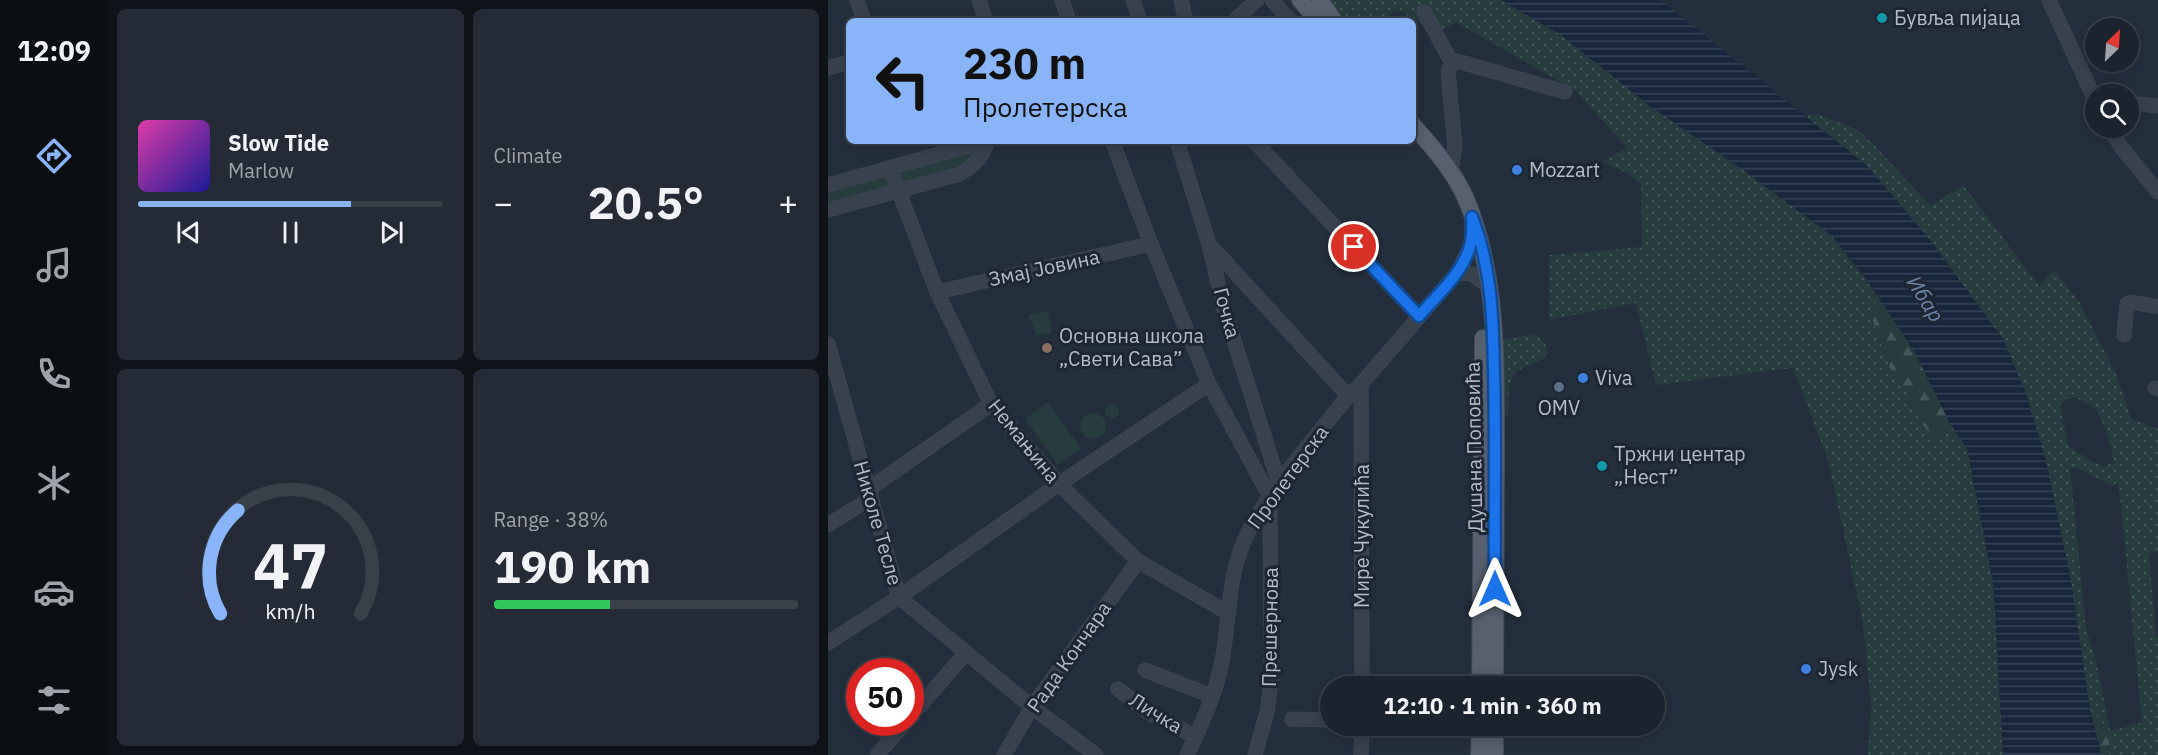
<!DOCTYPE html>
<html lang="en">
<head>
<meta charset="utf-8">
<style>
  body { margin:0; font-family:"IBM Plex Sans",sans-serif; background:#242b36; color:#f1f3f6; height:100vh; display:flex; flex-direction:column; font-size:22px; white-space:nowrap }
  * { box-sizing:border-box; margin:0 }
  p { font-size:20px; color:#a0a4aa }
  .icon { flex:none; width:33px; height:33px; fill:none; stroke:currentColor; stroke-width:2; stroke-linecap:round; stroke-linejoin:round }
  .map { position:relative; flex:1; overflow:hidden }
  .panel { display:flex; flex-direction:column; gap:9px; padding:9px; background:#0f1319; width:720px }
  .panel>* { flex:none }
  .hud { position:absolute; left:18px; top:18px; width:570px; height:126px; border-radius:9px; box-shadow:0 3px 15px #0003,0 0 0 2px #39404a; background:#8ab4f8; color:#111; overflow:hidden }
  .needle { width:39px; rotate:25deg }
  .buttons { position:absolute; left:1257px; top:18px; display:grid; gap:12px }
  .buttons a { display:grid; place-items:center; width:54px; height:54px; border-radius:50%; background:#1b232e; box-shadow:0 3px 15px #0003,0 0 0 2px #39404a; font-size:30px }
  .speed { position:absolute; left:18px; top:658px; display:flex; gap:12px; font-size:30px; font-weight:700; text-align:center }
  .speed>* { display:grid; place-content:center; width:78px; height:78px; border-radius:50%; background:#1b232e; box-shadow:0 3px 15px #0003,0 0 0 2px #39404a; line-height:1 }
  .speed .limit { border:9px solid #d22; background:#fff; color:#111 }
  .pin { position:absolute; display:grid; place-items:center; width:51px; height:51px; color:#fff; margin:-26px; border:3px solid #fff; border-radius:50%; box-shadow:0 2px 6px #0007 }
  .me { position:absolute; width:66px; margin:-33px; rotate:0deg; stroke-linejoin:round; filter:drop-shadow(0 0 4px #0008) }
  .turn { display:flex; align-items:center; gap:21px; height:126px; padding:0 18px; font-size:27px }
  .turn .icon { width:78px; height:78px; stroke-width:2.5 }
  .turn b { display:block; font-size:42px; line-height:51px }
  .big { font-size:45px; font-weight:700; line-height:1.1 }
  .panel .widget { flex:1; display:flex; flex-direction:column; justify-content:center; gap:9px; min-width:0; padding:0 21px; border-radius:9px; background:#242b36 }
  .panel .dial { align-items:center; gap:0 }
  .dial svg { height:156px; overflow:visible; fill:none; stroke:#39404a; stroke-width:7; stroke-linecap:round; text-anchor:middle }
  .dial text { fill:#f1f3f6; stroke:none }
  .song { display:flex; align-items:center; gap:18px }
  .cover { width:72px; height:72px; border-radius:9px; background:linear-gradient(135deg,hsl(320 70% 55%),hsl(240 70% 35%)) }
  .played { height:6px; border-radius:3px; background:linear-gradient(90deg,#8ab4f8 70%,#39404a 70%) }
  .keys { display:flex; justify-content:space-around; direction:ltr }
  .heat { display:flex; justify-content:space-between; align-items:center; font-size:33px; direction:ltr }
  .charge { height:9px; border-radius:4px; background:linear-gradient(90deg,#34c759 38%,#39404a 0) }
  .panel .tiles { flex:1; display:grid; gap:9px; grid-template-columns:repeat(2,1fr) }
  .trip { position:absolute; left:492px; top:676px; width:345px; height:60px; border-radius:30px; background:#1b232e; box-shadow:0 3px 15px #0003,0 0 0 2px #39404a; font-weight:700; line-height:60px; text-align:center }
  main { display:flex; flex:1; min-height:0 }
  .tab-bar { display:flex; flex-direction:column; width:108px; justify-content:space-around; align-items:center; background:#0b0e12; color:#a0a4aa }
  .tab-bar .icon { width:42px; height:42px }
  .tab-bar .on { color:#8ab4f8 }
  .tab-bar b { font-size:27px; color:#f1f3f6 }
  .map>svg:first-child { display:block }
  .grass { fill:url(#grass-dots); fill-rule:evenodd }
  .forest { fill:url(#forest-firs) }
  .park { fill:#263c3f }
  .water { fill:url(#water-rules) }
  .lines { fill:none; stroke-linecap:round; stroke-linejoin:round }
  .minor-casing { stroke:#414a57; stroke-width:15 }
  .major-casing { stroke:#414a57; stroke-width:18 }
  .minor { stroke:#38414e; stroke-width:14 }
  .major { stroke:#56606e; stroke-width:16 }
  .route-casing { stroke:#114b97; stroke-width:15 }
  .route { stroke:#1a73e8; stroke-width:10 }
  .culture-dot { fill:#0f9aa8; stroke:#1d2633; stroke-width:2 }
  .shop-dot { fill:#3f7fe0; stroke:#1d2633; stroke-width:2 }
  .education-dot { fill:#8d6e63; stroke:#1d2633; stroke-width:2 }
  .service-dot { fill:#5c6f8a; stroke:#1d2633; stroke-width:2 }
  .labels { text-anchor:middle; stroke-width:6; stroke-linejoin:round; paint-order:stroke }
  .poi-label { font-size:20px; fill:#b4bcc9; stroke:#1d2633; text-anchor:start }
  .street-label { font-size:20px; fill:#b4bcc9; stroke:#1d2633 }
  .water-label { font-size:21px; font-style:italic; fill:#6d86a8; stroke:#1d2633 }
</style>
</head>
<body>
<main>
<nav class="tab-bar">
<b>12:09</b>
<svg class="icon on" aria-label="directions" viewBox="0 0 24 24"><path d="M12 3l9 9-9 9-9-9zM9 14v-3h6M13 9l2 2-2 2"/></svg>
<svg class="icon" aria-label="music" viewBox="0 0 24 24"><path d="M9 18V5l10-2v13"/><circle cx="6" cy="18" r="3"/><circle cx="16" cy="16" r="3"/></svg>
<svg class="icon" aria-label="phone" viewBox="0 0 24 24"><path d="M5 4h4l2 5-3 2q2 4 5 5l2-3 5 2v4C11 20 4 13 5 4z"/></svg>
<svg class="icon" aria-label="climate" viewBox="0 0 24 24"><path d="M12 3v18M4 7l16 10M4 17L20 7"/></svg>
<svg class="icon" aria-label="car" viewBox="0 0 24 24"><path d="M5 17H2v-5l4-1 3-4h7l3 4 3 1v5h-3M9 17h6M6 11h13"/><circle cx="7" cy="17" r="2"/><circle cx="17" cy="17" r="2"/></svg>
<svg class="icon" aria-label="filters" viewBox="0 0 24 24"><path d="M4 7h16M4 17h16"/><circle cx="9" cy="7" r="2"/><circle cx="15" cy="17" r="2"/></svg>
</nav>
<section class="panel">
<div class="tiles">
<div class="widget">
<div class="song"><i class="cover"></i><div><b>Slow Tide</b><p>Marlow</p></div></div>
<div class="played"></div>
<div class="keys"><svg class="icon" aria-label="previous" viewBox="0 0 24 24"><path d="M18 5L8 12l10 7zM5 5v14"/></svg><svg class="icon" aria-label="pause" viewBox="0 0 24 24"><path d="M8 5v14M16 5v14"/></svg><svg class="icon" aria-label="next" viewBox="0 0 24 24"><path d="M6 5l10 7-10 7zM19 5v14"/></svg></div>
</div>
<div class="widget"><p>Climate</p>
<div class="heat"><a>−</a><b class="big">20.5°</b><a>+</a></div>
</div>
<div class="widget dial"><svg viewBox="0 0 100 80">
<path d="M14 69A42 42 0 1 1 86 69"/>
<path d="M14 69A42 42 0 0 1 23 16" stroke="#8ab4f8"/>
<text x="50" y="56" font-size="32" font-weight="700">47</text>
<text x="50" y="72" font-size="11">km/h</text>
</svg></div>
<div class="widget"><p>Range · 38%</p><b class="big">190 km</b><div class="charge"></div></div>
</div>
</section>
<div class="map">
<svg width="1330" height="755" viewBox="0 0 1330 755">
  <defs>
    <pattern id="grass-dots" width="8" height="8" patternUnits="userSpaceOnUse" patternTransform="scale(1.5)"><rect width="8" height="8" fill="#263c3f"/><path d="M2 2h.1M6 6h.1" fill="none" stroke="#435659" stroke-width="1.8" stroke-linecap="round"/></pattern>
    <pattern id="forest-firs" width="22" height="20" patternUnits="userSpaceOnUse" patternTransform="scale(1.5)"><rect width="22" height="20" fill="#263c3f"/><path d="M5 1l3.5 6h-7zM16 11l3.5 6h-7z" fill="#435659"/></pattern>
    <pattern id="water-rules" width="6" height="5" patternUnits="userSpaceOnUse" patternTransform="scale(1.5)"><rect width="6" height="5" fill="#17263c"/><path d="M0 2.5h6" fill="none" stroke="#364457"/></pattern>
  </defs>
  <rect width="100%" height="100%" fill="#242f3e"/>
  <g class="grass">
    <polygon points="492,0 673,0 733,35 823,107 918,172 1004,236 1051,298 1046,305 1044,318 1066,379 1081,392 1083,406 1108,439 1124,427 1139,448 1165,584 1175,755 1040,755 1043,705 1035,623 1000,460 965,368 828,385 808,303 721,320 721,255 814,247 813,184 800,173 774,162 799,148 747,90 628,22 608,33 569,9 554,21 506,21"/>
    <path d="M989 114 1028 129 1046 145 1103 206 1135 185 1211 286 1226 270 1252 303 1289 376 1303 419 1330 429V551L1321 554 1328 637 1330 638V755H1281L1282 731 1262 710 1242 575 1217 457 1175 339 1099 236 1039 166 979 117V115ZM1247 397 1269 410 1281 438 1286 463 1275 466 1265 462 1240 446 1232 405 1238 399ZM1242 468H1249L1284 485 1290 483 1293 504 1314 722 1282 731 1268 661 1258 628Z"/>
    <path d="M704 334C710 336 716 340 718 346 725 365 691 362 684 378 679 389 681 403 680 415L677 416 676 386 669 341Z"/>
  </g>
  <g class="forest">
    <path d="M1051 298 1087 353 1124 427 1108 439C1094 425 1083 412 1081 392L1066 379 1044 318 1046 305Z"/>
    <polygon points="1262,710 1282,731 1281,755 1272,755 1272,748"/>
  </g>
  <g class="park">
    <polygon points="158,141 143,167 0,210 0,185"/>
    <polygon points="220,311 224,333 209,335 200,315"/>
    <polygon points="220,402 253,449 230,465 197,419"/>
    <circle cx="284" cy="411" r="7"/>
    <circle cx="265" cy="426" r="13"/>
  </g>
  <polygon class="water" points="673,0 833,0 1039,166 1099,236 1175,339 1198,393 1217,457 1242,575 1262,710 1272,748 1272,755 1175,755 1166,586 1139,448 1124,427 1087,353 1038,278 1004,236 918,172 823,107 733,35"/>
  <g class="lines">
    <defs>
      <g id="minor">
        <polyline points="29,0 36,21"/>
        <polyline points="151,0 158,21"/>
        <polyline points="234,0 241,21"/>
        <polyline points="305,0 312,21"/>
        <polyline points="353,0 358,21"/>
        <polyline points="444,0 462,21"/>
        <polyline points="1221,0 1268,102"/>
        <polyline points="596,12 624,63"/>
        <polyline points="406,21 429,0"/>
        <polyline points="0,68 21,62"/>
        <polyline points="1300,103 1330,106"/>
        <polyline points="1281,128 1294,148 1330,192"/>
        <polyline points="284,141 323,244 381,384 442,497 443,681 439,712 427,755"/>
        <polyline points="349,141 381,244 396,309 451,483"/>
        <polyline points="426,141 591,316"/>
        <polyline points="62,168 109,292 163,404 231,484 310,561 400,613"/>
        <polyline points="623,171 627,146 620,72 624,63 629,61 737,92"/>
        <polyline points="0,185 158,141"/>
        <path d="M0 210 132 174C147 165 154 157 160 141"/>
        <polyline points="382,245 520,396"/>
        <polyline points="629,273 645,274 653,281"/>
        <polyline points="109,292 323,244"/>
        <polyline points="1296,335 1299,304 1303,302 1330,307"/>
        <polyline points="0,344 71,597 204,707 268,755"/>
        <polyline points="533,384 534,687"/>
        <polyline points="1327,388 1330,389"/>
        <polyline points="41,489 163,404"/>
        <polyline points="0,525 43,498"/>
        <polyline points="0,643 71,597 231,484 381,384"/>
        <polyline points="317,670 384,696"/>
        <polyline points="290,689 318,711 368,737"/>
        <polyline points="82,717 138,653"/>
        <polyline points="464,719 502,720"/>
        <polyline points="49,755 77,723"/>
        <polyline points="176,755 204,707 310,561"/>
        <path d="M359 755C373 726 388 693 394 661 401 624 400 584 413 549 431 499 487 438 520 396L533 384 629 273 643 246 644 222"/>
        <polyline points="533,755 534,726"/>
      </g>
      <g id="major">
        <polyline points="472,0 490,21"/>
        <polyline points="492,0 506,21"/>
        <path d="M585 125C605 148 626 171 638 199 672 280 668 377 668 464 668 538 667 613 667 687"/>
        <polyline points="652,687 655,338"/>
        <polyline points="667,726 667,755"/>
        <polyline points="651,755 652,726"/>
      </g>
    </defs>
    <use href="#minor" class="minor-casing"/>
    <use href="#major" class="major-casing"/>
    <use href="#minor" class="minor"/>
    <use href="#major" class="major"/>
  </g>
  <g class="lines">
    <defs>
      <path id="route" d="M526 247 591 316C609 295 635 273 642 246 645 237 644 226 644 217 664 267 665 321 666 374 668 446 666 517 667 589"/>
    </defs>
    <use href="#route" class="route-casing"/>
    <use href="#route" class="route"/>
  </g>
  <g class="culture-dot">
    <circle cx="1054" cy="18" r="6"/>
    <circle cx="774" cy="466" r="6"/>
  </g>
  <g class="shop-dot">
    <circle cx="689" cy="170" r="6"/>
    <circle cx="755" cy="378" r="6"/>
    <circle cx="978" cy="669" r="6"/>
  </g>
  <circle class="education-dot" cx="219" cy="348" r="6"/>
  <circle class="service-dot" cx="731" cy="387" r="6"/>
  <g class="labels">
    <g class="poi-label">
      <text x="1066" y="25">Бувља пијаца</text>
      <text x="701" y="177">Mozzart</text>
      <text x="231" y="343">Основна школа<tspan x="231" dy="23">„Свети Сава”</tspan></text>
      <text x="767" y="385">Viva</text>
      <text x="731" y="415" text-anchor="middle">OMV</text>
      <text x="786" y="461">Тржни центар<tspan x="786" dy="23">„Нест”</tspan></text>
      <text x="990" y="676">Jysk</text>
    </g>
    <g class="street-label">
      <text transform="translate(216 268) rotate(-12)" y="7">Змај Јовина</text>
      <text transform="translate(399 313) rotate(75)" y="7">Гочка</text>
      <text transform="translate(196 441) rotate(51)" y="7">Немањина</text>
      <text transform="translate(646 447) rotate(-91)" y="7">Душана Поповића</text>
      <text transform="translate(460 477) rotate(-54)" y="7">Пролетерска</text>
      <text transform="translate(50 523) rotate(74)" y="7">Николе Тесле</text>
      <text transform="translate(534 536) rotate(-90)" y="7">Мире Чукулића</text>
      <text transform="translate(442 627) rotate(-89)" y="7">Прешернова</text>
      <text transform="translate(241 657) rotate(-55)" y="7">Рада Кончара</text>
      <text transform="translate(328 713) rotate(32)" y="7">Личка</text>
    </g>
    <g class="water-label">
      <text transform="translate(1097 299) rotate(58)" y="7">Ибар</text>
    </g>
  </g>
</svg>
<div class="buttons">
<a><svg class="needle" viewBox="-14 -14 28 28"><path d="M0-13l5 13h-10z" fill="#e53935"/><path d="M0 13l5-13h-10z" fill="#a0a4aa"/></svg></a>
<a><svg class="icon" aria-label="search" viewBox="0 0 24 24"><circle cx="10" cy="10" r="6"/><path d="M15 15l6 6"/></svg></a>
</div>
<div class="speed"><div class="limit">50</div></div>
<div class="pin" style="left:526px;top:247px;background:#d93025"><svg class="icon" aria-label="arrive" viewBox="0 0 24 24"><path d="M6 21V4h12l-3 4 3 4H6"/></svg></div>
<svg class="me" style="left:667px;top:589px" viewBox="-20 -20 40 40"><path d="M0-17L14 15 0 8-14 15z" fill="#1a73e8" stroke="#fff" stroke-width="4"/></svg>
<div class="trip">12:10 · 1 min · 360 m</div>
<div class="hud">
<div class="turn"><svg class="icon" aria-label="left" viewBox="0 0 24 24"><path d="M17 20v-9H6M10 6l-5 5 5 5"/></svg><div><b>230 m</b>Пролетерска</div></div>
</div>
</div>
</main>
</body>
</html>
